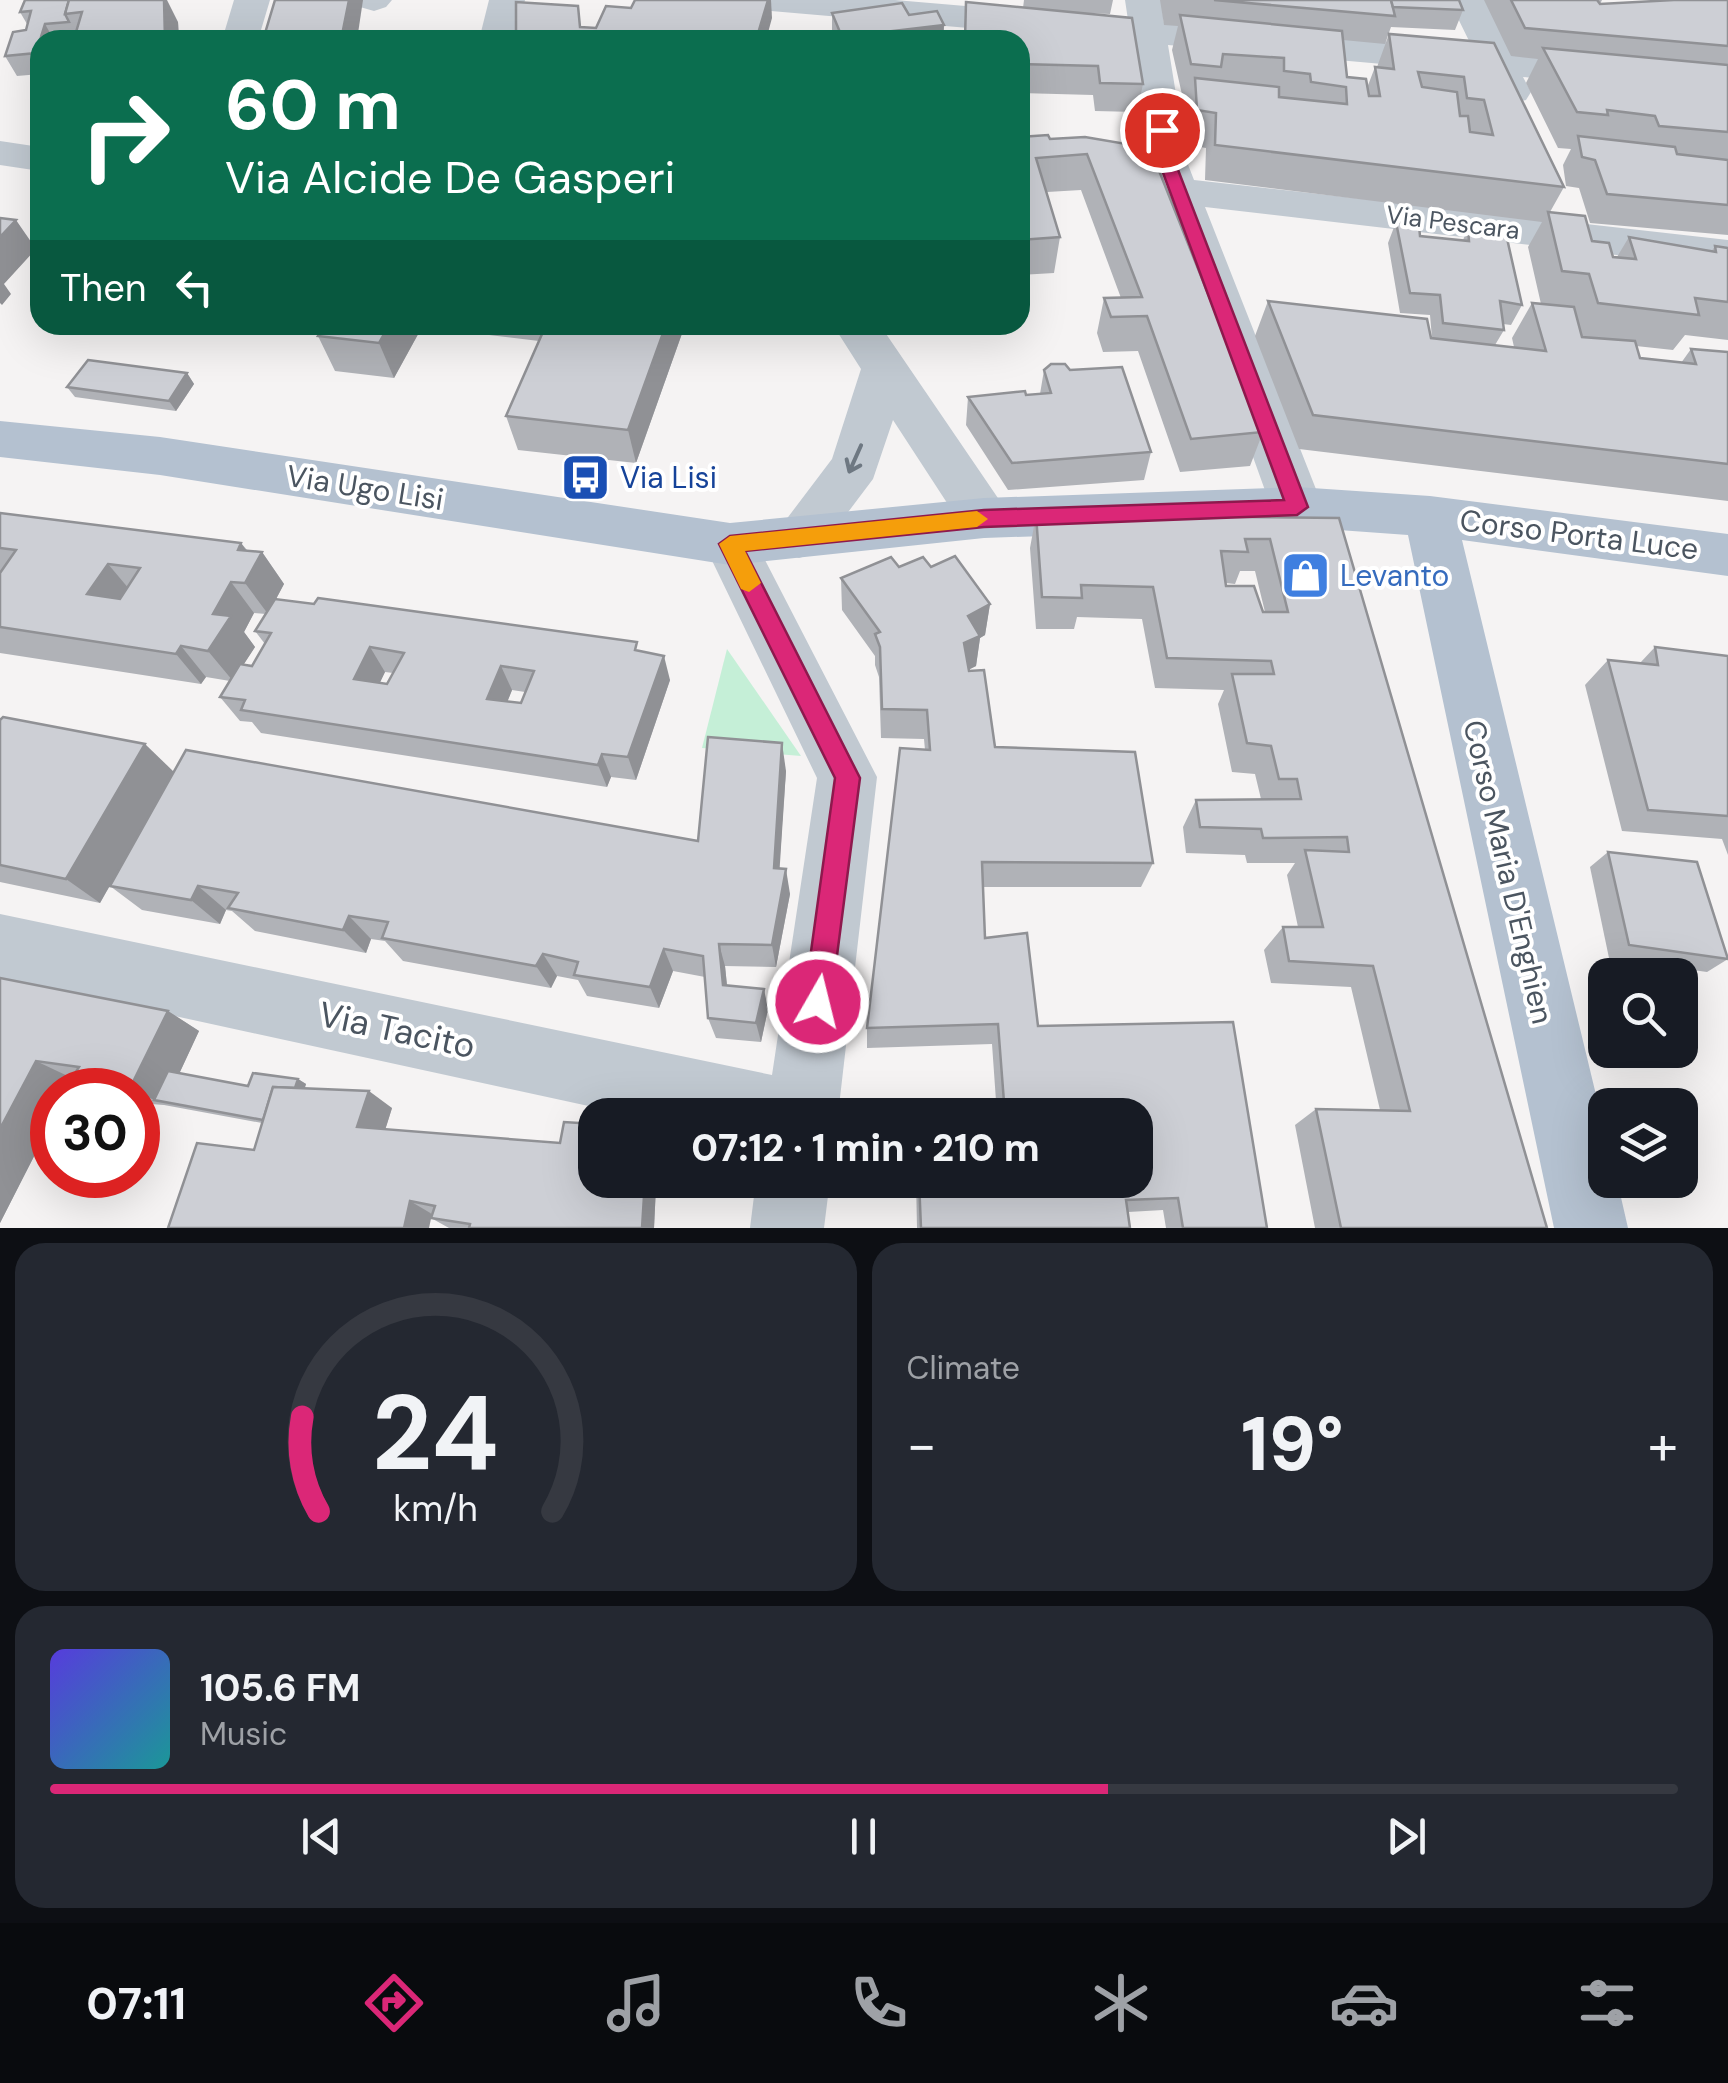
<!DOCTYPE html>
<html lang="en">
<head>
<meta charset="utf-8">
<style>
  body { margin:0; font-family:"DM Sans",sans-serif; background:#242831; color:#f1f3f6; height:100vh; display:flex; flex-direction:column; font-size:38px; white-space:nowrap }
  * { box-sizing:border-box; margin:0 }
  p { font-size:32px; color:#9ea1a6 }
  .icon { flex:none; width:55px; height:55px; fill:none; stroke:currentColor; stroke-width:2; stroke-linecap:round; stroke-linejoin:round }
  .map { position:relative; height:1228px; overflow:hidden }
  .details { display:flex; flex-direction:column; gap:15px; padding:15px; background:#0d0f14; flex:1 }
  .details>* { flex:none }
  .banner { position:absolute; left:30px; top:30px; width:1000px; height:305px; border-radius:30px; box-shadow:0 10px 40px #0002; background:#0b6e4f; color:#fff; overflow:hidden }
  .buttons { position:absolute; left:1588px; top:958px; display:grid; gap:20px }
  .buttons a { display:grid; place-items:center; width:110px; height:110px; border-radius:20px; background:#171b24; box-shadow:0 10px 40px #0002; font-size:50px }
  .speed { position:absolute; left:30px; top:1068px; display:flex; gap:20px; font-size:50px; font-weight:700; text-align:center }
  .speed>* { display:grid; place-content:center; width:130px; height:130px; border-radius:50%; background:#171b24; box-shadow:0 10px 40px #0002; line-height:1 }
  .speed .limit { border:15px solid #d22; background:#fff; color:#111 }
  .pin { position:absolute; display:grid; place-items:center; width:85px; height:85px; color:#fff; margin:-42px; border:5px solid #fff; border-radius:50%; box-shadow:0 2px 10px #0007 }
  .me { position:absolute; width:110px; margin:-55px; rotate:8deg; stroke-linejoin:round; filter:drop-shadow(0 0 8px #0008) }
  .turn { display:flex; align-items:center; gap:35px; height:210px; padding:0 30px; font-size:45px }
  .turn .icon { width:130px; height:130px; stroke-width:2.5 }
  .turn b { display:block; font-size:70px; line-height:85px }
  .then { display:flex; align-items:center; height:95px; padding:0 30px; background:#0003; gap:20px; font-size:38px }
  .big { font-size:75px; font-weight:800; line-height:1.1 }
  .details .tile { flex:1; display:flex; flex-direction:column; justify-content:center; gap:15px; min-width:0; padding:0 35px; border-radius:30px; background:#242831 }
  .details .dial { align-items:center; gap:0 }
  .dial svg { height:260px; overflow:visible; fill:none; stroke:#363941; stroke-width:7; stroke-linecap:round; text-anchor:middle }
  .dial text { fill:#f1f3f6; stroke:none }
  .song { display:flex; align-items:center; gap:30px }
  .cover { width:120px; height:120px; border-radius:15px; background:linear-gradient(135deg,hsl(250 70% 55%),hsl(180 70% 35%)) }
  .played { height:10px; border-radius:5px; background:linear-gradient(90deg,#db2777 65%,#363941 65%) }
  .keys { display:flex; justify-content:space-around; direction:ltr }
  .heat { display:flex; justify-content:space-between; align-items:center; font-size:55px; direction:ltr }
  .details .tiles { flex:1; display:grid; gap:15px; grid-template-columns:1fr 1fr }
  .tile:last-child { grid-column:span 2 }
  .trip { position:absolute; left:578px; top:1098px; width:575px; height:100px; border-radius:30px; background:#171b24; box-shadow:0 10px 40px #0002; font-weight:800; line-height:100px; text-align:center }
  .dock { display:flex; height:160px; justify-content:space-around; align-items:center; background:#090b0e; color:#9ea1a6 }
  .dock .icon { width:70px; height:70px }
  .dock .active { color:#db2777 }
  .dock b { font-size:45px; color:#f1f3f6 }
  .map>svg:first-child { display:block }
  .green { fill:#c5efd7 }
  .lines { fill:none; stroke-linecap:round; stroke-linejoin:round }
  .minor { fill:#c1c9d1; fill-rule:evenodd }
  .major { fill:#b4c1d0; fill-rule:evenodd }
  .wall { fill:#b0b2b7; fill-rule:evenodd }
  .shaded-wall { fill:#909195 }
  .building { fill:#cdcfd5; stroke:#909195; stroke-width:2.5; fill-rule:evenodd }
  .oneway { stroke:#6e7882 }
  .route { fill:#db2777; stroke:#8e194d; stroke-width:2.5 }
  .slow { fill:#f59e0b }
  .labels { text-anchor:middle; stroke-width:8; stroke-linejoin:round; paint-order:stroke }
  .far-street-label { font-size:25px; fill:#4b5560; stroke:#fff }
  .transit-label { font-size:30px; fill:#164399; stroke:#fff; text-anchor:start }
  .street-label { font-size:30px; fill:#4b5560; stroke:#fff }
  .shop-label { font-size:30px; fill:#366cbe; stroke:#fff; text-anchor:start }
  .near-street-label { font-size:35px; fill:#4b5560; stroke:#fff }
</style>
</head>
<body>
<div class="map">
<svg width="1728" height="1228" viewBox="0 0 1728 1228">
  <rect width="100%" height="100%" fill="#f5f3f3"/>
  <polygon class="green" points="727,649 801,756 702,748"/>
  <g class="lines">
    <g class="minor">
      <polygon points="234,0 270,0 258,40 222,40"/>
      <polygon points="354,0 392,0 386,7 374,11 360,7"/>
      <polygon points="489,0 525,0 515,40 479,40"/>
      <polygon points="753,0 895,0 1128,20 1125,0 1161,0 1164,23 1473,49 1449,0 1485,0 1511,53 1728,77 1728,99 1523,77 1531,92 1526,100 1512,103 1498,100 1484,73 1168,45 1187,162 1194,180 1728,240 1728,268 1205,207 1323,507 1315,521 1297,527 1279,521 1271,507 1147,162 1131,42 771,11 759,7"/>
      <polygon points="0,141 40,147 40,171 0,165"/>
      <polygon points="833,325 880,325 1002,504 1010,518 1002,532 984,538 966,532 893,420 873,479 818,552 799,558 780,552 773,537 832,459 861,369"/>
      <polygon points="730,523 749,529 877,777 838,1115 630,1115 0,978 0,914 772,1075 817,778 704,544 711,529"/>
      <polygon points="756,1180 830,1180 824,1228 750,1228"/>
    </g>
    <polygon class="major" points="0,421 160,437 730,523 984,498 1297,487 1430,496 1728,534 1728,576 1462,540 1605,1132 1605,1180 1617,1180 1628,1228 1554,1228 1408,535 1297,527 984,538 730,565 160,475 0,457"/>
  </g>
  <g class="wall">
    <polygon points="25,0 178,22 179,40 40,40 40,74 17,76 5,56 26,30 27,24 20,12"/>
    <polygon points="1024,0 1113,0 1110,14 1082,13 1143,84 1137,112 1095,111 1093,95 1020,93 1020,40 964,40 966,2 1023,8"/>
    <polygon points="1160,0 1459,0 1463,10 1455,30 1391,27 1385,44 1343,40 1347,77 1367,88 1375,67 1377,67 1389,34 1494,43 1564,187 1550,212 1613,257 1617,257 1629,237 1711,252 1715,246 1728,248 1728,340 1685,335 1673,350 1636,346 1640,358 1681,363 1691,349 1728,352 1728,501 1299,449 1255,336 1268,301 1432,338 1430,315 1400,313 1388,243 1396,222 1420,236 1463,240 1468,229 1522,305 1511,325 1503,324 1504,330 1495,345 1514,347 1512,338 1532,303 1541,304 1528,247 1542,222 1205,180 1206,148 1188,145 1186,114 1190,100 1183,99 1172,50 1178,26 1164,25"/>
    <polygon points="1484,0 1602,0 1600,4 1728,0 1728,235 1590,223 1579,188 1566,186 1563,165 1571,149 1558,148 1526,83 1538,59 1511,56"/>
    <polygon points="832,13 909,15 944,25 943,40 835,40 832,33"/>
    <polygon points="1020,137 1050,139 1085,137 1263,432 1250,466 1180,472 1138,351 1103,352 1097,333 1104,298 1121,298 1081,190 1047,192 1060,237 1054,273 1020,275"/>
    <polygon points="325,325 685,325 636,463 518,450 506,416 539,341 422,327 394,378 335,371 318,336"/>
    <polygon points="1044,370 1151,452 1144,480 1008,490 966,425 968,397 1040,394"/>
    <polygon points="187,373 194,384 176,411 75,397 67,387"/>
    <path d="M0 513 241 543 247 550 262 552 284 584 276 599 640 651 670 680 636 780 611 777 607 787 261 733 252 722 240 721 220 697 230 681 206 677 201 684 0 653ZM254 613 266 614 255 631 265 644 252 666 243 665 255 647 244 632ZM385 672 393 673 387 684 379 683ZM512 690 525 692 521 703 507 702Z"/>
    <path d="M1036 515 1339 518 1547 1228H1315L1295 1125 1316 1109 1380 1110 1351 987 1271 983 1264 950 1283 927H1298L1287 875 1295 863H1247L1245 855 1186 853 1183 827 1196 800 1261 799 1255 774 1232 772 1218 704 1224 690 1155 688 1142 619 1077 617 1074 629H1036L1030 548ZM1240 571H1255L1265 612 1226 586V583L1235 584Z"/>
    <polygon points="899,567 931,567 990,604 985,635 980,638 976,666 968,670 995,747 1153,863 1141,887 983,887 985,938 1038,1026 1267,1228 1166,1228 1163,1210 1128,1212 1130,1228 917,1228 916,1180 1135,1180 1135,1115 997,1115 992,1044 867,1048 867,1028 925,750 924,739 881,738 879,677 875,665 875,656 842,610 841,578"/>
    <polygon points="1655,647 1728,656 1728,855 1722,839 1622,831 1585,685 1608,660 1640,663"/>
    <polygon points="0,720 174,772 100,903 0,882"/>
    <polygon points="786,771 779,869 790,894 776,967 725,966 727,985 768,1009 761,1042 716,1038 708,1018 705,977 673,971 659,1008 587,996 578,980 557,976 551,988 403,961 385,941 371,939 366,953 255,931 232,911 226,910 220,924 142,910 110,886 698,841"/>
    <polygon points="1608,852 1728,959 1707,972 1609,958 1590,867"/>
    <polygon points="0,978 168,1011 199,1031 179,1074 248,1086 298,1079 306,1084 305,1088 392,1108 385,1130 595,1180 656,1186 654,1228 449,1228 431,1218 432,1214 254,1150 262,1123 164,1105 138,1103 138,1090 84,1090 72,1084 69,1090 52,1090 52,1121 0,1223"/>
  </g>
  <g class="shaded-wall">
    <polygon points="164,0 167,0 178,22 179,40 165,40"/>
    <polygon points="349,0 363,0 357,40 341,40"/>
    <polygon points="768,0 771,0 772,18 766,40 756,40"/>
    <polygon points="45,24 54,40 40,40"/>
    <polygon points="944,25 943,40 842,40 842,37"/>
    <polygon points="40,40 40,60 36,53"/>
    <polygon points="16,220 36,249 4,284 11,294 2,305 0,303 0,237"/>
    <polygon points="389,325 421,325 422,327 394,378 379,343"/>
    <polygon points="666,325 685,325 636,463 628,430"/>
    <polygon points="187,373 194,384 176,411 169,401"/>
    <polygon points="241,543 256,564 262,552 284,584 268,614 245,583 238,550"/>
    <polygon points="108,564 135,596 115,625 87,594"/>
    <polygon points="231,582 254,613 244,632 255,647 233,681 208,651 213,614"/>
    <polygon points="990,604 985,635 980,638 976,666 960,674 968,616"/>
    <polygon points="181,646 206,677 201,684 176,654"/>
    <polygon points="370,647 385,672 370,704 354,679"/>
    <polygon points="664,656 670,680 636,780 628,757"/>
    <polygon points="501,666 512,690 499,723 487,699"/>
    <polygon points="782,743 786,771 778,893 774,868"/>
    <polygon points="145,744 174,772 100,903 66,879"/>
    <polygon points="602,754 611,777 607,787 598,765"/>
    <polygon points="786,869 790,894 776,967 772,945"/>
    <polygon points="198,886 226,910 220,924 191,900"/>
    <polygon points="349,916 371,939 366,953 343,930"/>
    <polygon points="719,944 725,966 729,1006 723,985"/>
    <polygon points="664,949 673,971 659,1008 650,987"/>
    <polygon points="543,954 557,976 551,988 536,966"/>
    <polygon points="764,989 768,1009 761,1042 756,1023"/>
    <polygon points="168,1011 199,1031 166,1102 154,1100 138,1092 138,1090 130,1088"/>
    <polygon points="36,1061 74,1079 69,1090 52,1090 52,1121 0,1223 0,1129"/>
    <polygon points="298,1079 306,1084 290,1128 281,1123"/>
    <polygon points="369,1091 392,1108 381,1143 357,1127"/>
    <polygon points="645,1180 651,1180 656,1186 654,1228 642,1228"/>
    <polygon points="410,1201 432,1214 429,1228 404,1228"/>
  </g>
  <g class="building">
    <polygon points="25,0 69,0 65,14 69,22 45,24 36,53 5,56 13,32 26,30 31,11 20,12"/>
    <polygon points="69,0 164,0 165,40 55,40 57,34 76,32 82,12 65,14"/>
    <polygon points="275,0 349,0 341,40 263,40"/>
    <polygon points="635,0 768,0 756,40 516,40 516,2 578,6 580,27 596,28 606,6 631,8"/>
    <polygon points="1214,0 1391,0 1395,16"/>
    <polygon points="1391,0 1459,0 1463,10 1393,7"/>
    <polygon points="1511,0 1597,0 1600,4 1674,0 1728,0 1728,46 1525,28"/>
    <polygon points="966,2 1132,18 1143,84 1100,83 1098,66 1020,64 1020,40 965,40"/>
    <polygon points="902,3 909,15 937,11 944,25 842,37 832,13"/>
    <path d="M1180 15 1342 31 1347 77 1366 79 1369 96H1380L1375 67 1394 69 1389 34 1494 43 1564 187 1215 145 1216 113 1197 110 1195 78 1279 87V97L1347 104 1346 87 1311 82 1310 74 1284 71V58L1223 54 1221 67 1191 64ZM1418 72 1464 77 1467 98 1484 100 1493 135 1470 132 1468 116H1460L1457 92 1422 87Z"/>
    <polygon points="1543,48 1728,65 1728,132 1659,126 1655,116 1607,110 1608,115 1577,112"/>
    <polygon points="1048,135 1050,139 1085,137 1150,148 1263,432 1191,439 1147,316 1111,317 1104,298 1142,297 1087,154 1036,158 1060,237 1020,240 1020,137"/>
    <polygon points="1578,136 1675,147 1677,154 1728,160 1728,205 1607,194 1595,160 1582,157"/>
    <polygon points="1548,212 1585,216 1592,241 1609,243 1613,257 1636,259 1629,237 1716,252 1715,246 1728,248 1728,302 1695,298 1699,315 1598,303 1589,274 1562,271"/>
    <polygon points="0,218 16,220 0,237"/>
    <polygon points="1396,222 1419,225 1420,236 1469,241 1468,229 1506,234 1522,305 1500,301 1504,330 1443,323 1440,295 1410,293"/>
    <polygon points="1268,301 1427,319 1431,338 1546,351 1532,303 1574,307 1582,337 1635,341 1640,358 1696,364 1691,349 1728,352 1728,464 1313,415"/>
    <polygon points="325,325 389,325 379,343 318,336"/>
    <polygon points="546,325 666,325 628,430 506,416"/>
    <polygon points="88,360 187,373 169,401 67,387"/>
    <polygon points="1051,364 1065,364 1070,370 1122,367 1151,452 1012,463 968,397 1025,391 1026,395 1051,393 1044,370"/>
    <path d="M0 513 241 543 238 550 262 552 245 583 231 582 213 614 231 616 208 651 181 646 176 654 0 627V573L16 550 0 548ZM108 564 140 568 120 599 87 594Z"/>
    <path d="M1036 515 1339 518 1547 1228H1341L1316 1109 1410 1111 1373 966 1289 961 1283 927H1323L1305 850 1349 852 1347 837 1263 838 1261 829 1200 827 1196 800 1301 799 1297 779H1279L1271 746 1247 743 1232 674H1274L1271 661 1167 658 1153 587 1081 585 1082 598 1042 597ZM1245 539H1270L1288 612H1263L1254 586H1226L1221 551 1248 552Z"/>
    <polygon points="955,556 990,604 968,616 980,636 964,643 969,671 984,670 995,747 1135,752 1153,863 982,862 985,938 1027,933 1038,1026 1233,1022 1267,1228 1183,1228 1178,1198 1126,1200 1130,1228 921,1228 919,1180 1135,1180 1135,1115 1005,1115 998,1024 867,1028 900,748 930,750 927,710 882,709 880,647 875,634 880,632 841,578 891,557 899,567 923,557 931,567"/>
    <path d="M318 598 637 642 635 650 664 656 628 757 602 754 598 765 241 710 245 700 220 697 240 664 252 666 271 633 255 631 275 599 314 604ZM370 647 404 653 387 684 354 679ZM501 666 534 671 521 703 487 699Z"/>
    <polygon points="1655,647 1728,656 1728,816 1648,810 1608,660 1658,665"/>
    <polygon points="3,717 145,744 66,879 0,865 0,720"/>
    <polygon points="708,737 782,743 774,868 786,869 772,945 719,944 723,985 764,989 756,1023 708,1018 703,956 664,949 650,987 574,975 578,962 543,954 536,966 382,938 388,922 349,916 343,930 228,908 238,893 198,886 191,900 110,886 186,750 698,841"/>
    <polygon points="1608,852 1697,862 1728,959 1629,945"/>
    <polygon points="0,978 168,1011 130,1088 69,1083 79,1067 36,1061 0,1129"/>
    <polygon points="168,1071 248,1086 253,1073 298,1079 295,1088 273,1087 263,1120 154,1100"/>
    <polygon points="273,1087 369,1091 357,1127 560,1143 564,1122 595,1124 595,1180 645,1180 642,1228 469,1228 470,1224 431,1218 435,1206 410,1201 404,1228 168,1228 197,1143 254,1150"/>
  </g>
  <defs><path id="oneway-shaft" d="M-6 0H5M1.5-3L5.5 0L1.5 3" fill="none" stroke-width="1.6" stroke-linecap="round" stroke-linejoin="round" transform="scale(2.5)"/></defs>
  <use class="oneway" href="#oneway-shaft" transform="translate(855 459) rotate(114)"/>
  <polygon class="route" points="1162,125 1171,130 1175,162 1308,507 1297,515 984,527 745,551 860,778 831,1002 827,1012 818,1016 808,1012 804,1002 835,778 719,544 730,536 984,510 1284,500 1159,162 1154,130"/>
  <polygon class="slow" points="977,511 988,519 977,527 745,551 761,583 749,592 741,589 719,544 730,536"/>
  <defs>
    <symbol id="bus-square" viewBox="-11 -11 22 22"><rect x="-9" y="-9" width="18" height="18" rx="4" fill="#1a4fb4" stroke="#fff"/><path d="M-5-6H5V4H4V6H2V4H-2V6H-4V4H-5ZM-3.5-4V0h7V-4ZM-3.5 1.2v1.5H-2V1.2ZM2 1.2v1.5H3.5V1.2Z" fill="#fff"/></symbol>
    <symbol id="shop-square" viewBox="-11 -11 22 22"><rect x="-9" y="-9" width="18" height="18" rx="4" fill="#3f7fe0" stroke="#fff"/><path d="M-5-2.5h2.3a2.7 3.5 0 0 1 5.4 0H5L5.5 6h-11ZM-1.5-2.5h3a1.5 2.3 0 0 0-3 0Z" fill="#fff"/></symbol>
  </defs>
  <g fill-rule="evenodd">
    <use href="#bus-square" x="558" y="450" width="55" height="55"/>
    <use href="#shop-square" x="1278" y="548" width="55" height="55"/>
  </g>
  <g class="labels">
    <g class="far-street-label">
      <text transform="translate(1453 222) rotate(7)" y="9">Via Pescara</text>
    </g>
    <g class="transit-label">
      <text x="620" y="488">Via Lisi</text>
    </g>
    <g class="street-label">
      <text transform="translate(365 488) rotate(9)" y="10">Via Ugo Lisi</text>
      <text transform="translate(1579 535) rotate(7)" y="10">Corso Porta Luce</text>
      <text transform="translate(1508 872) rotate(77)" y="10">Corso Maria D'Enghien</text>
    </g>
    <g class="shop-label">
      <text x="1340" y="586">Levanto</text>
    </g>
    <g class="near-street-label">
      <text transform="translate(397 1030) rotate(12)" y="12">Via Tacito</text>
    </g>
  </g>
</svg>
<div class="buttons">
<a><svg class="icon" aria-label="search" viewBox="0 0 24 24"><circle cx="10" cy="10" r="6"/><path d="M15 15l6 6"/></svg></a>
<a><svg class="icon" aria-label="layers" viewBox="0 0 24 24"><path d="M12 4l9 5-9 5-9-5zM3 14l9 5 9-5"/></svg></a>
</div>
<div class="speed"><div class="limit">30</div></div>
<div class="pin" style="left:1162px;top:130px;background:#d93025"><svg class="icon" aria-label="arrive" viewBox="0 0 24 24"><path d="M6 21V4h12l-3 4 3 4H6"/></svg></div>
<svg class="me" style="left:818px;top:1002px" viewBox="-20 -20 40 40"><circle r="17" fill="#db2777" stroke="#fff" stroke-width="3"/><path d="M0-11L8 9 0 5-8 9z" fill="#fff"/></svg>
<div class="trip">07:12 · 1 min · 210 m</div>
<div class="banner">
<div class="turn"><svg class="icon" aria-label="right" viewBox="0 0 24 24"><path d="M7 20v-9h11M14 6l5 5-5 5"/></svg><div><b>60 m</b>Via Alcide De Gasperi</div></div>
<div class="then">Then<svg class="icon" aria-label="left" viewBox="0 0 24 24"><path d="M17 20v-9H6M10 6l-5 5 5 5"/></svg></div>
</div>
</div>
<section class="details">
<div class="tiles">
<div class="tile dial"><svg viewBox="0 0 100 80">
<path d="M14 69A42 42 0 1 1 86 69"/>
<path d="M14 69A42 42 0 0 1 9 40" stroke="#db2777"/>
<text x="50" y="56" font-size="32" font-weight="700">24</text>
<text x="50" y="72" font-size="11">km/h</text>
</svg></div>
<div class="tile"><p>Climate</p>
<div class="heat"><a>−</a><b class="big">19°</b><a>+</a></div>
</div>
<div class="tile">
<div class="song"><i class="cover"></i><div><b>105.6 FM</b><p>Music</p></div></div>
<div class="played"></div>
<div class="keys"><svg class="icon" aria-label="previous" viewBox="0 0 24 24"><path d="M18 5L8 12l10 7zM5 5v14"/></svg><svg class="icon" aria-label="pause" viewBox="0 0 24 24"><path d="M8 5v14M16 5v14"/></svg><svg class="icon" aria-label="next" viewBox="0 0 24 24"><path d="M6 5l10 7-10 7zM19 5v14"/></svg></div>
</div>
</div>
</section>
<nav class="dock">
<b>07:11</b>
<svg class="icon active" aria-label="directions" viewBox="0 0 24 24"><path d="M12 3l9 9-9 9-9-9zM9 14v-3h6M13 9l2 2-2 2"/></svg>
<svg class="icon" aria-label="music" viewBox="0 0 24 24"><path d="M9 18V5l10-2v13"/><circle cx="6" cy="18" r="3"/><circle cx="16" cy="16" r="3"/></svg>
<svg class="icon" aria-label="phone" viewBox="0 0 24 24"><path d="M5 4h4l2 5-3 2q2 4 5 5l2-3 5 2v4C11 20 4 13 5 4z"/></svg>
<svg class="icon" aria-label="climate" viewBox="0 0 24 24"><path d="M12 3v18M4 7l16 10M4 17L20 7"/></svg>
<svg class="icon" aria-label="car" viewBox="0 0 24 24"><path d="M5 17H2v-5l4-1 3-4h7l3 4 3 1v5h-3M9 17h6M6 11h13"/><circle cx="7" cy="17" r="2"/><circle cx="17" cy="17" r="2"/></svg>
<svg class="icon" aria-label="filters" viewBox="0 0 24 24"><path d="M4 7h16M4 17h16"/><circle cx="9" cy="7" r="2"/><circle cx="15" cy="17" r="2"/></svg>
</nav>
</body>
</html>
